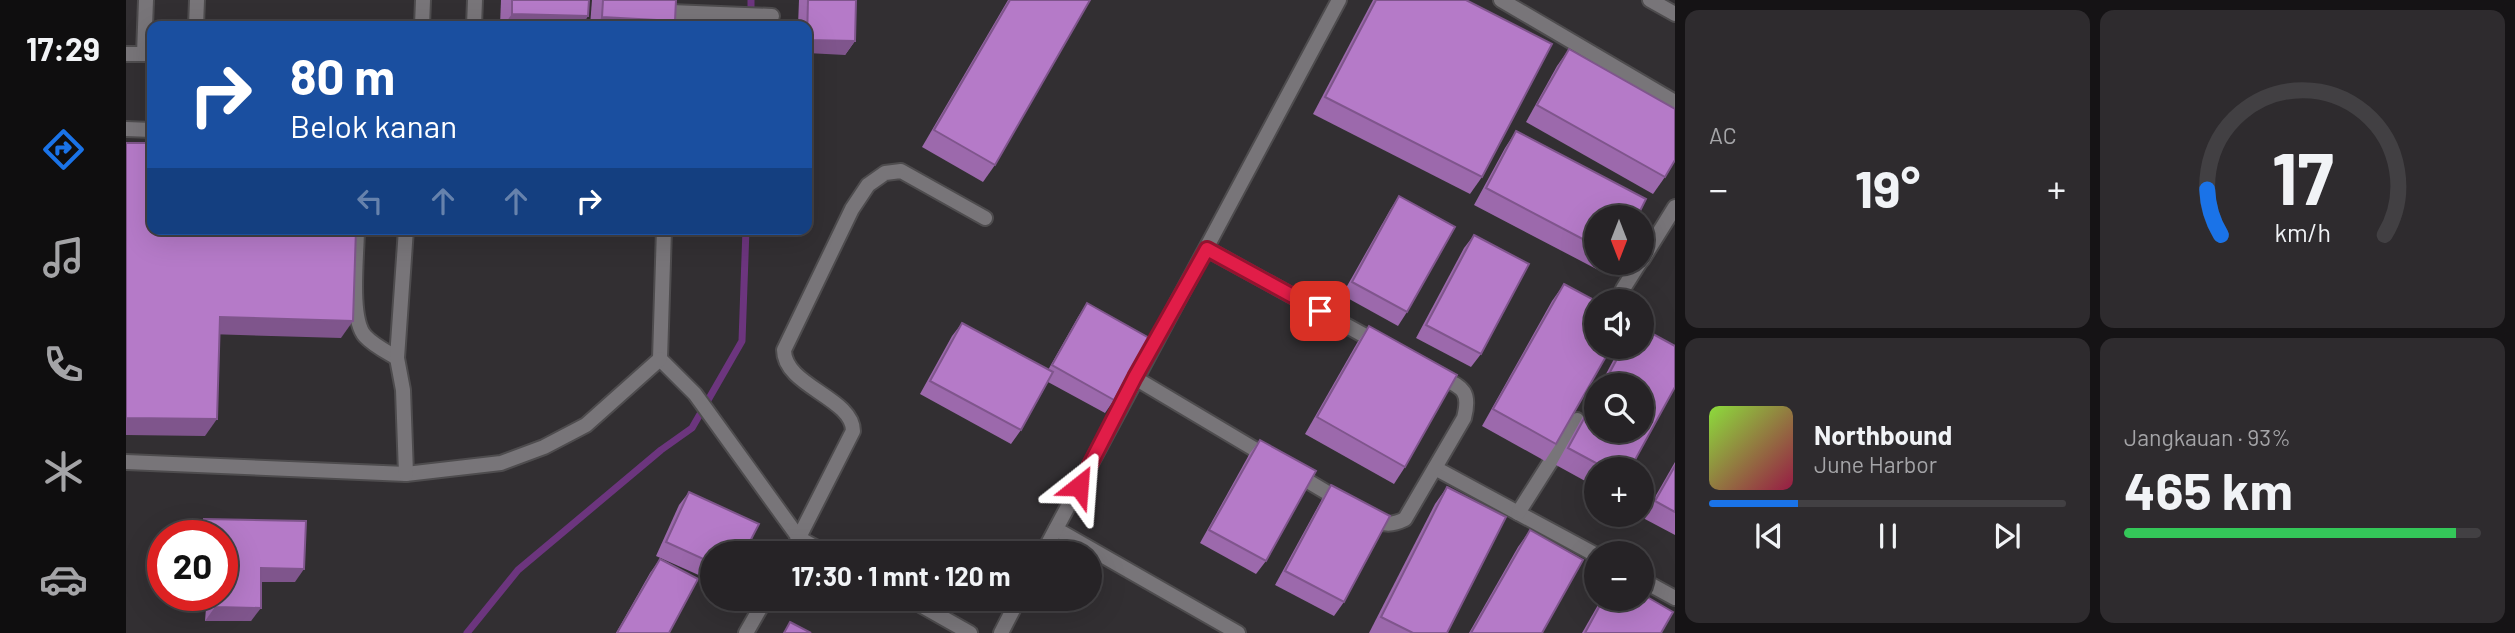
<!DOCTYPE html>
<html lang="id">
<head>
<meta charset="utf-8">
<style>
  body { margin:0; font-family:Barlow,sans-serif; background:#2e2b2e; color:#f1f3f6; height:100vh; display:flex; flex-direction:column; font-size:26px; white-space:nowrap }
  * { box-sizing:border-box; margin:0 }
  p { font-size:23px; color:#a4a4a7 }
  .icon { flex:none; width:38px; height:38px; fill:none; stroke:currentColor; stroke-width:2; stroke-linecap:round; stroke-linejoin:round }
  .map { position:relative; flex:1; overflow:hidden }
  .drawer { display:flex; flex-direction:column; gap:10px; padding:10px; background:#151315; width:840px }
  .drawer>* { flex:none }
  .top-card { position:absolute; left:21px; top:21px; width:665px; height:214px; border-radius:14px; box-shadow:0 7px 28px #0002,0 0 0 2px #424043; background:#1a4fa0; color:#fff; overflow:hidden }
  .needle { width:46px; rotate:180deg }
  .buttons { position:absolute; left:1458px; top:205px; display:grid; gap:14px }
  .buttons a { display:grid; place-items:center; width:70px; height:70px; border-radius:50%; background:#262326; box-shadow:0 7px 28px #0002,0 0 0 2px #424043; font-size:35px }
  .speed { position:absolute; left:21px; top:520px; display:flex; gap:14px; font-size:35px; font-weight:700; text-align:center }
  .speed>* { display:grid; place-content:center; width:91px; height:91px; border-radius:50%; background:#262326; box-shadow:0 7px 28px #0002,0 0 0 2px #424043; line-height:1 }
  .speed .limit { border:10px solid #d22; background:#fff; color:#111 }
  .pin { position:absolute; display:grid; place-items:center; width:60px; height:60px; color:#fff; margin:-30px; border-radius:14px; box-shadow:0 4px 10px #0006 }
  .me { position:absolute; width:77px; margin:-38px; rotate:28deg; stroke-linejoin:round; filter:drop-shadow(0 0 5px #0008) }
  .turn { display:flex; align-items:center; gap:24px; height:147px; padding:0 28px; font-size:32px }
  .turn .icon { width:91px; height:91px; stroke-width:2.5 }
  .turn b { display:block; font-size:49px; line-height:60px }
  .lanes { display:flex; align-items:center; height:66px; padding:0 28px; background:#0003; justify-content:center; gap:35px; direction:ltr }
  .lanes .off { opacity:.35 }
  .big { font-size:52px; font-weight:700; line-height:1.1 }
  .drawer .tile { flex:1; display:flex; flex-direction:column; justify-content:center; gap:10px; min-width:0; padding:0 24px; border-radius:14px; background:#2e2b2e }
  .drawer .dial { align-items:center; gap:0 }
  .dial svg { height:182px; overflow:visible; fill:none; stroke:#424043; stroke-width:7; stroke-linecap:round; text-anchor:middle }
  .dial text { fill:#f1f3f6; stroke:none }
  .song { display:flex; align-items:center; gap:21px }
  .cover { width:84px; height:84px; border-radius:10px; background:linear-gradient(135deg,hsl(90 70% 55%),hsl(340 70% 35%)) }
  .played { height:7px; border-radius:4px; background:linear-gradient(90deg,#1a73e8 25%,#424043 25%) }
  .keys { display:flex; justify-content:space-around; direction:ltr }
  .heat { display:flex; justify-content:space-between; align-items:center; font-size:38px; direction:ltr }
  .charge { height:10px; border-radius:5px; background:linear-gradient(90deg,#34c759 93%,#424043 0) }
  .drawer .tiles { flex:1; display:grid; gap:10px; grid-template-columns:repeat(2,1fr) }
  .trip { position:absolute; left:574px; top:541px; width:402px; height:70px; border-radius:35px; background:#262326; box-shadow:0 7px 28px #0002,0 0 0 2px #424043; font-weight:700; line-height:70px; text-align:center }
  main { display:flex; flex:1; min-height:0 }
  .tab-bar { display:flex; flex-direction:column; width:126px; justify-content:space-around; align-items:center; background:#0f0e0f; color:#a4a4a7 }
  .tab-bar .icon { width:49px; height:49px }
  .tab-bar .current { color:#1a73e8 }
  .tab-bar b { font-size:32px; color:#f1f3f6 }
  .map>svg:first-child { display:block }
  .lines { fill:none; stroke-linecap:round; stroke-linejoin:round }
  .stream { stroke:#6c357e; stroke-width:7 }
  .lane-casing { stroke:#4e4c4e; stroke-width:18 }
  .lane { stroke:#787579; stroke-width:14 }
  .wall { fill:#9c69ac }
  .shaded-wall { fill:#7f558c }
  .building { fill:#b57ac8; stroke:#7f558c; stroke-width:2 }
  .route-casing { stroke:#92132f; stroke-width:18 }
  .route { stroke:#e11d48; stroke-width:12 }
</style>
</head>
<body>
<main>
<nav class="tab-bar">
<b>17:29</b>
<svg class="icon current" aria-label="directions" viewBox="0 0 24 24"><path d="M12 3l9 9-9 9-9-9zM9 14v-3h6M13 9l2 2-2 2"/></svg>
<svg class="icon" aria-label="music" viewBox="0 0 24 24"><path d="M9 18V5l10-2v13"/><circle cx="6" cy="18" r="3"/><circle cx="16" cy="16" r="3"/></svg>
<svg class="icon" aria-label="phone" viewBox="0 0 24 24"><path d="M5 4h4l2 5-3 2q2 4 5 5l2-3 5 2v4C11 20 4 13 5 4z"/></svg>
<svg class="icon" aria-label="climate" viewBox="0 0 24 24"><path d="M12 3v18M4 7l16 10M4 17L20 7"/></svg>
<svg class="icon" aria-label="car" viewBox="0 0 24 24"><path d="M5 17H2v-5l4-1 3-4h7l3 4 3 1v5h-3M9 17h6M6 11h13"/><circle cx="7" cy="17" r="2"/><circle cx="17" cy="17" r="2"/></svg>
</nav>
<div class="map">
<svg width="1549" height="633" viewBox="0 0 1549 633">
  <rect width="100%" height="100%" fill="#322f32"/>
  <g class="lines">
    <g class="stream">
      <polyline points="625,26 625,0"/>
      <polyline points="341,633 392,570 535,450 566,428 616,341 620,229"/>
    </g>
    <defs>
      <g id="lane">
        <polyline points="1375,0 1549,102"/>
        <polyline points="1524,0 1549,14"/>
        <polyline points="545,12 646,16"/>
        <polyline points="70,26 71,0"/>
        <polyline points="296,26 297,0"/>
        <polyline points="348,26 349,0"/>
        <polyline points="0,54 25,54"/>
        <polyline points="18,54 20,0"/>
        <polyline points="0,129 26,130"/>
        <path d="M231 229C231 254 223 318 239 336 247 345 261 352 271 358"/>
        <polyline points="538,229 534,359 569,394 673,538 700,553"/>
        <polyline points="1081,249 1252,343"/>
        <polyline points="1516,260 1549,207"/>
        <polyline points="1497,289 1514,262"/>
        <polyline points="1009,378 1145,459"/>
        <polyline points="0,462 280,474 375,463 418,447 460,425 534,359"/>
        <polyline points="1309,468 1470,555"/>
        <polyline points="1168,473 1217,502"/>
        <polyline points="280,474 277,390 271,358 280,229"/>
        <polyline points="1392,513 1451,420"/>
        <path d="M1243 517C1256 525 1265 526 1279 519L1338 418C1346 387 1333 387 1309 374"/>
        <polyline points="930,529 1112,633"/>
        <path d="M665 553 727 431C727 398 658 386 658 350L726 209 742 185 759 173 775 171 859 218"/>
        <polyline points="917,553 1213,0"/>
        <polyline points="1516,580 1549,598"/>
        <polyline points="782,598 844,633"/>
        <polyline points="620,633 640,598"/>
        <polyline points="875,633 893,598"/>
      </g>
    </defs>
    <use href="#lane" class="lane-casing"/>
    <use href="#lane" class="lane"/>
  </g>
  <g class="wall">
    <polygon points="375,0 463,0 462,16 455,26 374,26"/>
    <polygon points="466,0 550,0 545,26 464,26"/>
    <polygon points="673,0 730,0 729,41 719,55 681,26 672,26"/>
    <polygon points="882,0 964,0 869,165 857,182 796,147"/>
    <polygon points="1247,0 1340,0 1356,177 1344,194 1187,114"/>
    <polygon points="1443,49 1539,177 1527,194 1400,122 1431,66"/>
    <polygon points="1390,131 1470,217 1470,262 1485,262 1478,273 1348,205 1379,148"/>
    <polygon points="1273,196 1281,312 1272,326 1216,295 1264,210"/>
    <polygon points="1348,235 1355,354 1345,367 1290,338 1338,248"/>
    <polygon points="1438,284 1430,444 1419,461 1356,426 1426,301"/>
    <polygon points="961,303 988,400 979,413 922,382 895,430 885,444 794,394 826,336 836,323 922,370 952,317"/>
    <polygon points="1243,326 1279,467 1268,484 1179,434 1231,343"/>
    <polygon points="1516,328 1549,346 1549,387 1504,469 1470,469 1470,487 1430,465 1470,393 1470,430 1516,430 1516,385 1474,385 1495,346 1516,346"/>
    <polygon points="1134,440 1140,561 1130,574 1074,543 1124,453"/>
    <polygon points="1549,462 1549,535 1517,518"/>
    <polygon points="1205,485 1218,602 1208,616 1149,585 1196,499"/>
    <polygon points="1321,487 1321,633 1243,633 1309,504"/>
    <polygon points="563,492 586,553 586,581 530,556 553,505"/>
    <polygon points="78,519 169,582 135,582 125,621 79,621 81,595 96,595 96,536 68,536 68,532"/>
    <polygon points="1404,530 1416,633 1343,633 1392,547"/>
    <polygon points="534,559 543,633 490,633 524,573"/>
    <polygon points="1476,598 1516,598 1535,633 1456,633"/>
  </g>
  <g class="shaded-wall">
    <polygon points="386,14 462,16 455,26 377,26"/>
    <polygon points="476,17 549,21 545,26 469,26"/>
    <polygon points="681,40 729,41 719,55 681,53"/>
    <polygon points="94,317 227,321 215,338 82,334"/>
    <polygon points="0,418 91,419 79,436 0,435"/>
    <polygon points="135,568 178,569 169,582 126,582"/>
    <polygon points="89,607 135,608 125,621 79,621"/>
  </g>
  <g class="building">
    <polygon points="386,0 463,0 462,16 386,14"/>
    <polygon points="477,0 550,0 549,21 476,17"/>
    <polygon points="682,0 730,0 729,41 681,40"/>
    <polygon points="884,0 964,0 869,165 808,130"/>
    <polygon points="1250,0 1340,0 1426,44 1356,177 1199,97"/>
    <polygon points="1443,49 1549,109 1549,160 1539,177 1411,105"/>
    <polygon points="1390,131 1520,199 1511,217 1470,217 1470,246 1360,188"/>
    <polygon points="0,143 26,143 26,229 230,229 227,321 94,317 91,419 0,418"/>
    <polygon points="1273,196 1329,227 1281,312 1226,282"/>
    <polygon points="1348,235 1403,264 1355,354 1300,325"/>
    <polygon points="1438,284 1470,301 1470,346 1486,346 1430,444 1367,409"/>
    <polygon points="961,303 1023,338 988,400 926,365"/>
    <polygon points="836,323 927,372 895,430 804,381"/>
    <polygon points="1243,326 1331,375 1279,467 1191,417"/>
    <polygon points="1516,328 1549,346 1549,387 1504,469 1481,469 1442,448 1470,397 1470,430 1516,430 1516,385 1477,385 1498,346 1516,346"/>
    <polygon points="1134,440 1190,471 1140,561 1083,530"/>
    <polygon points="1549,466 1549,512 1529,501"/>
    <polygon points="1205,485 1264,516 1218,602 1159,571"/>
    <polygon points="1321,487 1380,517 1321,633 1287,633 1255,617"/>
    <polygon points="563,492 633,524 618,553 586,553 586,563 540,542"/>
    <polygon points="78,519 180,521 178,569 135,568 135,608 89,607 90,595 96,595 96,536 76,536"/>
    <polygon points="1404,530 1457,560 1416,633 1345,633"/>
    <polygon points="534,559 572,579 543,633 491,633"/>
    <polygon points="1516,594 1547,612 1535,633 1459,633 1478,598 1516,598"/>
    <polygon points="664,622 685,633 658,633"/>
  </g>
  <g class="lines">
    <defs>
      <polyline id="route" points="953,486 1009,377 1081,249 1194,311"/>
    </defs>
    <use href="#route" class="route-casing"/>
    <use href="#route" class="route"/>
  </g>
</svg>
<div class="buttons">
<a><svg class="needle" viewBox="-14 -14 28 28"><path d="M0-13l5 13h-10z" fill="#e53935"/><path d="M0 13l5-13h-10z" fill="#a4a4a7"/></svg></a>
<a><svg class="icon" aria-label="sound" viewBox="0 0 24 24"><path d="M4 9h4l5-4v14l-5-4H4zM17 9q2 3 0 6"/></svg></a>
<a><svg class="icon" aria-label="search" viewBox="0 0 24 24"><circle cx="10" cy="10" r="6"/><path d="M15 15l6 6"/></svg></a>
<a>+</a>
<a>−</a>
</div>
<div class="speed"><div class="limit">20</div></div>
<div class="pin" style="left:1194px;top:311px;background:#d93025"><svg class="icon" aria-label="arrive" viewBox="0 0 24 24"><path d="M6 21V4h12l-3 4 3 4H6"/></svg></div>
<svg class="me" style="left:953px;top:486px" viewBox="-20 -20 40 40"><path d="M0-17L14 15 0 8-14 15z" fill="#e11d48" stroke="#fff" stroke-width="4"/></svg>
<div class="trip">17:30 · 1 mnt · 120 m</div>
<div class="top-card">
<div class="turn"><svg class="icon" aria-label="right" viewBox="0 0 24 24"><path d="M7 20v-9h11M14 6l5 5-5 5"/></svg><div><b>80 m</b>Belok kanan</div></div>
<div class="lanes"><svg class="icon off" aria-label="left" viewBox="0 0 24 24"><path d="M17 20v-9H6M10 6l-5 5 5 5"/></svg><svg class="icon off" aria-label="ahead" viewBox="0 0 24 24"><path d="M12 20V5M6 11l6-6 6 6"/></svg><svg class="icon off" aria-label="ahead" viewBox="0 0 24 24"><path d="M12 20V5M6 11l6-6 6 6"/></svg><svg class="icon" aria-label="right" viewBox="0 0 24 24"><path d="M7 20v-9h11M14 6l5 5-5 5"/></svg></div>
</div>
</div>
<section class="drawer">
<div class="tiles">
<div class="tile"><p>AC</p>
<div class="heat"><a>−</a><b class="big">19°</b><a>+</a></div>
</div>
<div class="tile dial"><svg viewBox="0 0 100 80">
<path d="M14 69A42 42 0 1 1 86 69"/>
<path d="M14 69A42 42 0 0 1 8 49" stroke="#1a73e8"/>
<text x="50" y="56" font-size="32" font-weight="700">17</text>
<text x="50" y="72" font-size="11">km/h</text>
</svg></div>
<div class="tile">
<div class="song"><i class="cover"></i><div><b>Northbound</b><p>June Harbor</p></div></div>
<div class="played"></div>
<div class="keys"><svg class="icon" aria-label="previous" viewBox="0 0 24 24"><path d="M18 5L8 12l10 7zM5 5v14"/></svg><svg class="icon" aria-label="pause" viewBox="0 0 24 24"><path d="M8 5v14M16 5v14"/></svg><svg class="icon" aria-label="next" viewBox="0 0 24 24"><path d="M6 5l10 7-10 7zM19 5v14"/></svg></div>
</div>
<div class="tile"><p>Jangkauan · 93%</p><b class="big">465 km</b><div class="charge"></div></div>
</div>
</section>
</main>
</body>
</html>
